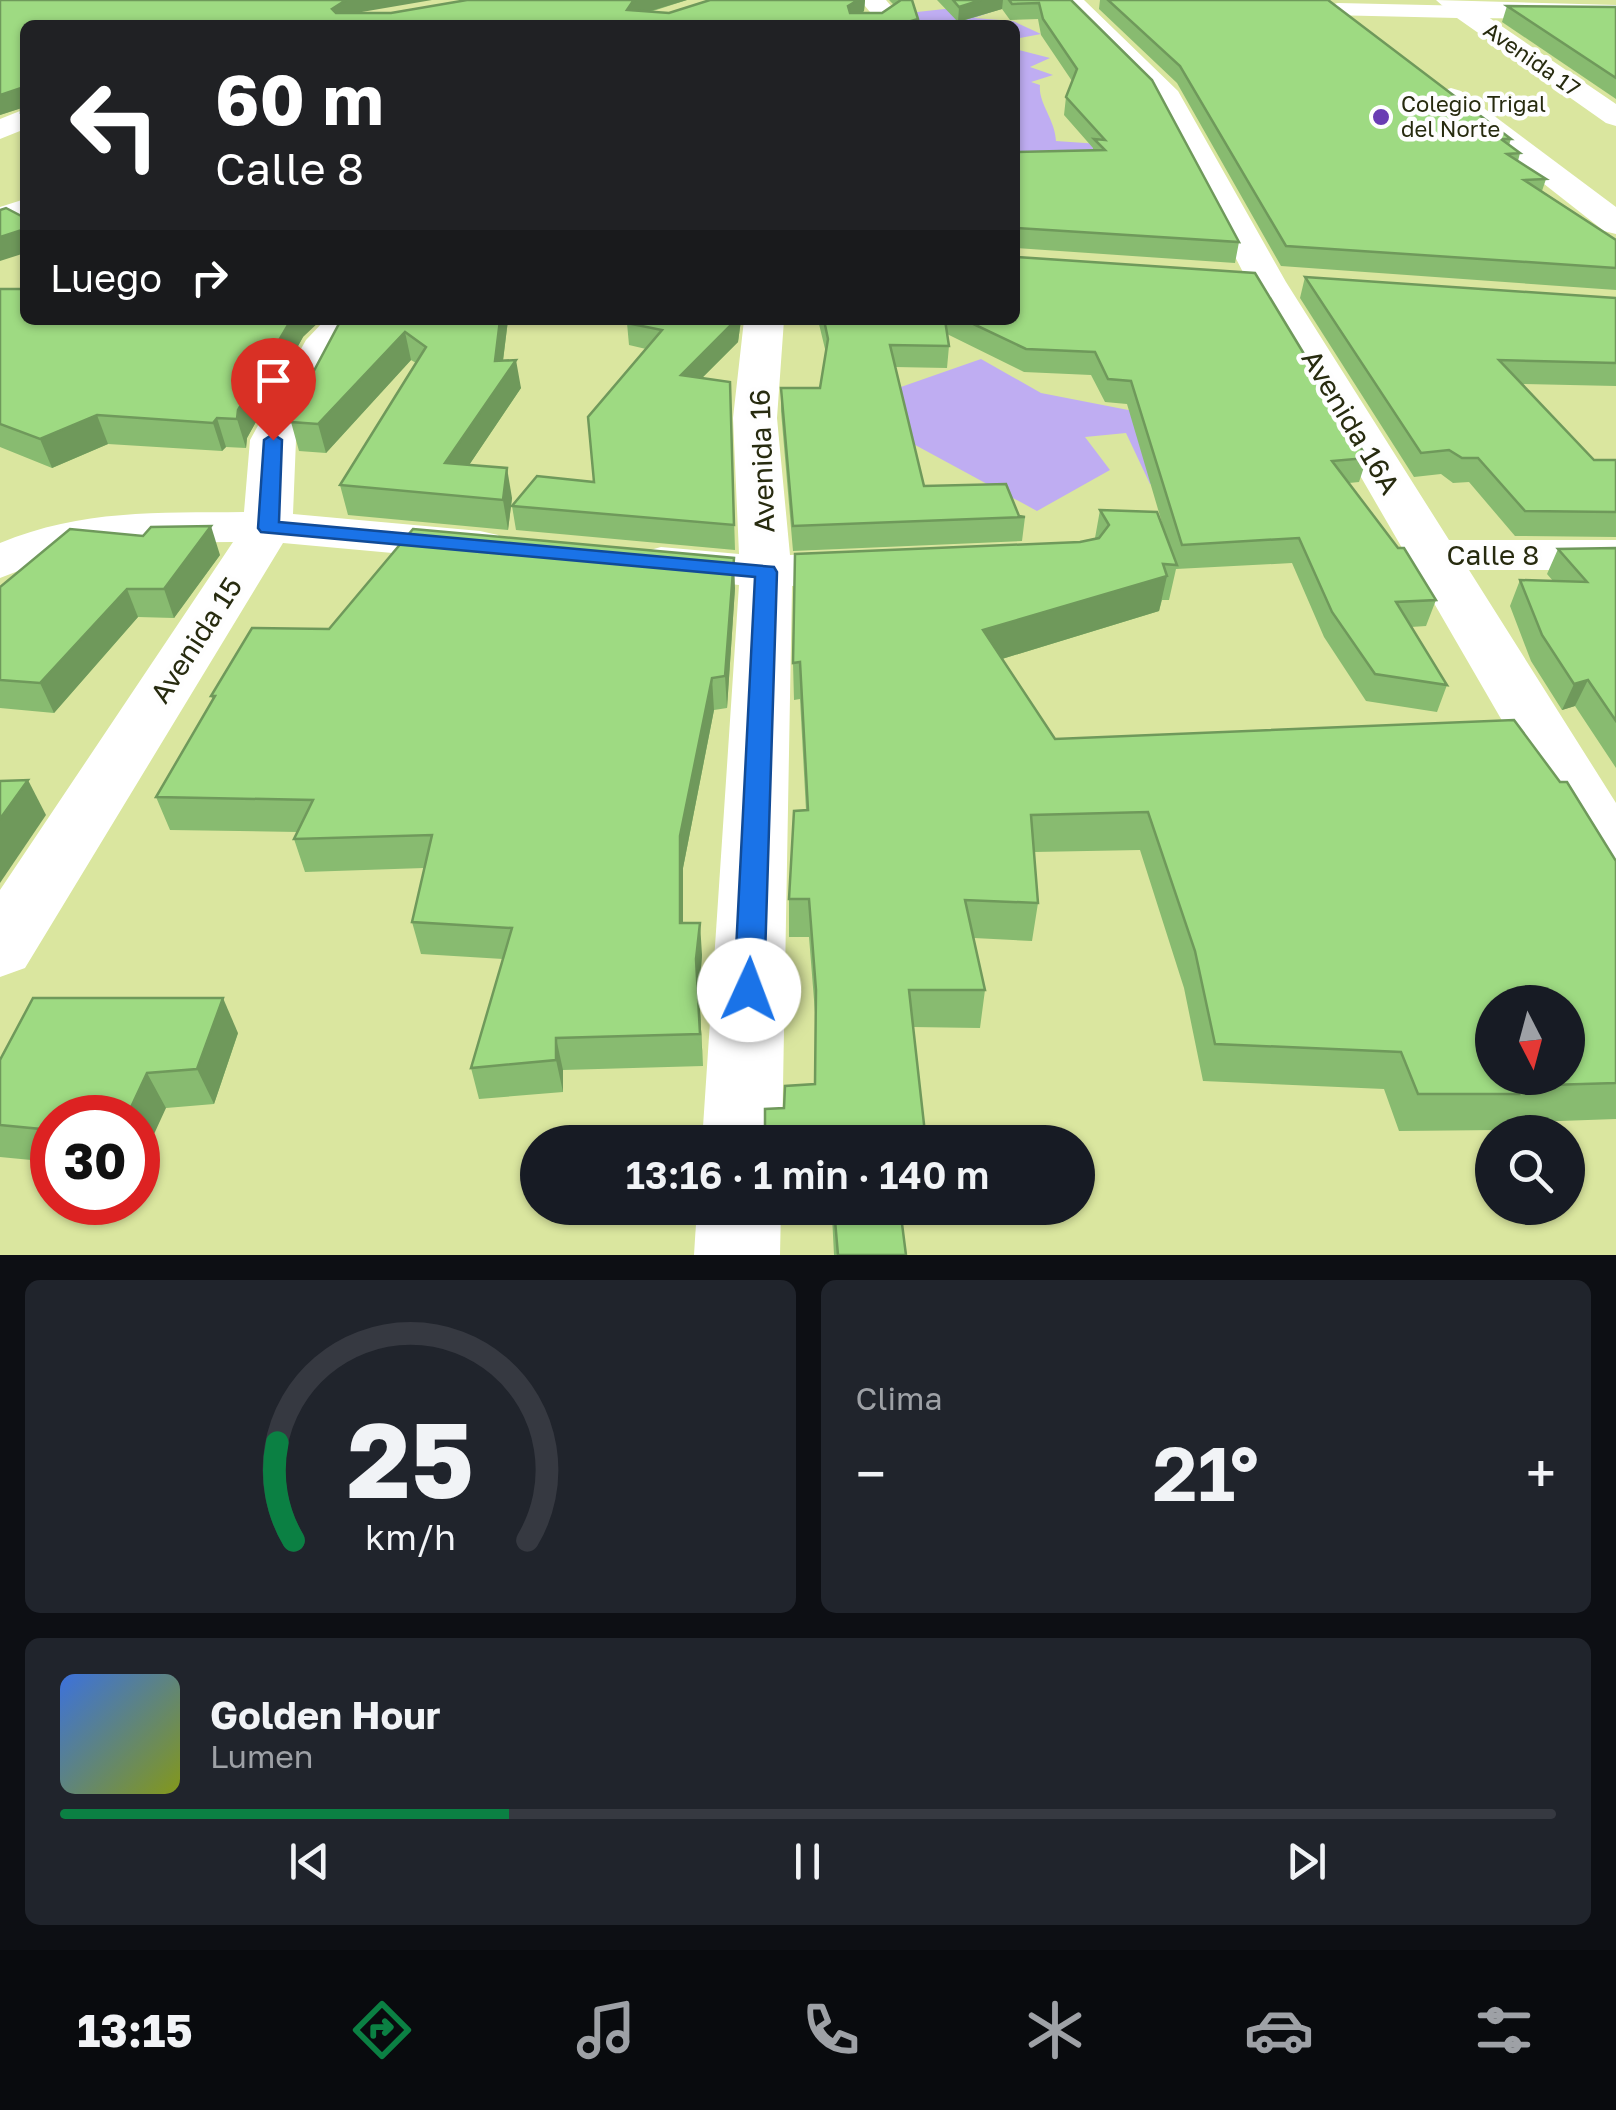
<!DOCTYPE html>
<html lang="es">
<head>
<meta charset="utf-8">
<style>
  body { margin:0; font-family:"Golos Text",sans-serif; background:#20242c; color:#f1f3f6; height:100vh; display:flex; flex-direction:column; font-size:38px; white-space:nowrap }
  * { box-sizing:border-box; margin:0 }
  p { font-size:32px; color:#9ea1a6 }
  .icon { flex:none; width:55px; height:55px; fill:none; stroke:currentColor; stroke-width:2; stroke-linecap:round; stroke-linejoin:round }
  .map { position:relative; height:1255px; overflow:hidden }
  .details { display:flex; flex-direction:column; gap:25px; padding:25px; background:#0d0f14; flex:1 }
  .details>* { flex:none }
  .hud { position:absolute; left:20px; top:20px; width:1000px; height:305px; border-radius:15px; box-shadow:0 2px 8px #0004; background:#202124; color:#fff; overflow:hidden }
  .needle { width:65px; rotate:174deg }
  .controls { position:absolute; left:1475px; top:985px; display:grid; gap:20px }
  .controls a { display:grid; place-items:center; width:110px; height:110px; border-radius:50%; background:#171b24; box-shadow:0 2px 8px #0004; font-size:50px }
  .speed { position:absolute; left:30px; top:1095px; display:flex; gap:20px; font-size:50px; font-weight:700; text-align:center }
  .speed>* { display:grid; place-content:center; width:130px; height:130px; border-radius:50%; background:#171b24; box-shadow:0 2px 8px #0004; line-height:1 }
  .speed .limit { border:15px solid #d22; background:#fff; color:#111 }
  .pin { position:absolute; display:grid; place-items:center; width:85px; height:85px; color:#fff; margin:-102px -42px; border-radius:50% 50% 50% 0; rotate:-45deg; box-shadow:0 0 10px #0007 }
  .pin .icon { rotate:45deg }
  .me { position:absolute; width:110px; margin:-55px; rotate:2deg; stroke-linejoin:round; filter:drop-shadow(0 0 8px #0008) }
  .turn { display:flex; align-items:center; gap:35px; height:210px; padding:0 30px; font-size:45px }
  .turn .icon { width:130px; height:130px; stroke-width:2.5 }
  .turn b { display:block; font-size:70px; line-height:85px }
  .then { display:flex; align-items:center; height:95px; padding:0 30px; background:#0003; gap:20px; font-size:38px }
  .big { font-size:75px; font-weight:600; line-height:1.1 }
  .details .widget { flex:1; display:flex; flex-direction:column; justify-content:center; gap:15px; min-width:0; padding:0 35px; border-radius:15px; background:#20242c }
  .details .dial { align-items:center; gap:0 }
  .dial svg { height:260px; overflow:visible; fill:none; stroke:#363941; stroke-width:7; stroke-linecap:round; text-anchor:middle }
  .dial text { fill:#f1f3f6; stroke:none }
  .song { display:flex; align-items:center; gap:30px }
  .cover { width:120px; height:120px; border-radius:15px; background:linear-gradient(135deg,hsl(220 70% 55%),hsl(70 70% 35%)) }
  .played { height:10px; border-radius:5px; background:linear-gradient(90deg,#0b8043 30%,#363941 30%) }
  .keys { display:flex; justify-content:space-around; direction:ltr }
  .heat { display:flex; justify-content:space-between; align-items:center; font-size:55px; direction:ltr }
  .details .tiles { flex:1; display:grid; gap:25px; grid-template-columns:1fr 1fr }
  .widget:last-child { grid-column:span 2 }
  .trip { position:absolute; left:520px; top:1125px; width:575px; height:100px; border-radius:50px; background:#171b24; box-shadow:0 2px 8px #0004; font-weight:600; line-height:100px; text-align:center }
  .tabs { display:flex; height:160px; justify-content:space-around; align-items:center; background:#090b0e; color:#9ea1a6 }
  .tabs .icon { width:70px; height:70px }
  .tabs .current { color:#0b8043 }
  .tabs b { font-size:45px; color:#f1f3f6 }
  .map>svg:first-child { display:block }
  .green { fill:#bfadf2 }
  .lines { fill:none; stroke-linecap:round; stroke-linejoin:round }
  .minor { fill:#fff; fill-rule:evenodd }
  .major { fill:#fff; fill-rule:evenodd }
  .wall { fill:#88bb70 }
  .shaded-wall { fill:#6f995b }
  .building { fill:#9eda82; stroke:#6f995b; stroke-width:2.5; fill-rule:evenodd }
  .route { fill:#1a73e8; stroke:#114b97; stroke-width:2.5 }
  .poi-dot { fill:#693cb3; stroke:#fefefe; stroke-width:4 }
  .labels { text-anchor:middle; stroke-width:9; stroke-linejoin:round; paint-order:stroke }
  .far-street-label { font-size:22px; fill:#272b0f; stroke:#fefefe }
  .far-poi-label { font-size:22px; fill:#272b0f; stroke:#fefefe; text-anchor:start }
  .street-label { font-size:28px; fill:#272b0f; stroke:#fefefe }
</style>
</head>
<body>
<div class="map">
<svg width="1616" height="1255" viewBox="0 0 1616 1255">
  <rect width="100%" height="100%" fill="#dae69f"/>
  <g class="green">
    <polygon points="963,7 1000,9 974,18 1013,21 1041,34 1015,39 1015,25 918,22 917,12"/>
    <path d="M1015 49 1050 58 1030 67 1053 75 1031 82 1040 85C1038 103 1055 119 1056 141L1114 145 1015 194Z"/>
    <polygon points="981,359 1041,393 1159,416 1253,459 1150,484 1126,433 1085,437 1110,470 1037,511 906,440 878,395"/>
  </g>
  <g class="lines">
    <g class="minor">
      <polygon points="860,0 886,0 898,14 882,25 850,25 870,12"/>
      <polygon points="1058,0 1084,0 1178,91 1286,282 1449,540 1616,540 1616,570 1469,570 1616,803 1616,883 1592,876 1248,282 1152,95"/>
      <polygon points="1436,0 1616,5 1616,19 1463,18 1454,16"/>
      <polygon points="25,109 25,129 0,139 0,119"/>
      <polygon points="25,199 25,221 0,229 0,207"/>
      <path d="M325 320H369L343 346 296 440 293 514 480 531 498 535 505 546 498 557 480 561 283 543 25 968 0 977V890L233 542 109 543 70 551 0 578V543C83 509 157 513 244 512L250 440 306 340Z"/>
      <polygon points="744,320 784,320 777,418 790,555 869,551 887,556 895,567 887,578 792,586 782,1142 702,1142 739,585 643,574 635,563 643,552 661,547 739,554 733,418"/>
      <polygon points="697,1208 781,1208 780,1255 694,1255"/>
    </g>
    <g class="major">
      <polygon points="1338,3 1472,6 1616,104 1616,126 1606,123 1457,18 1329,15 1326,10 1329,5"/>
      <polygon points="1451,88 1461,91 1616,207 1616,234 1604,231 1441,103 1437,97 1441,91"/>
    </g>
  </g>
  <g class="wall">
    <polygon points="0,0 358,13 391,13 467,0 687,0 650,12 669,13 710,0 865,0 864,11 862,13 882,13 894,5 889,0 912,0 918,19 25,25 25,123 21,108 0,115"/>
    <polygon points="937,0 1071,0 1239,242 1235,263 1015,248 1015,152 1093,151 1093,148 1064,115 1066,97 1072,81 1041,35 1038,19 1010,20 1002,9 958,22"/>
    <polygon points="1100,0 1328,0 1511,139 1509,145 1520,153 1518,161 1546,179 1542,191 1616,240 1616,290 1281,266 1177,83 1099,9"/>
    <polygon points="1507,6 1616,7 1616,99 1502,22"/>
    <polygon points="1305,277 1616,298 1616,386 1521,384 1594,460 1616,460 1616,537 1515,536 1469,482 1453,483 1441,474 1414,477 1300,298"/>
    <polygon points="0,289 303,337 247,438 246,448 226,447 222,451 108,444 52,468 0,447"/>
    <polygon points="341,320 508,320 503,361 521,388 469,465 512,498 508,530 348,515 340,485 416,363 411,360 326,453 299,451 291,422"/>
    <polygon points="631,320 741,320 738,342 702,378 730,382 735,550 516,530 512,506 594,482 646,349 629,345 627,323"/>
    <polygon points="818,320 1015,320 1367,458 1359,482 1349,483 1436,600 1426,626 1411,627 1447,685 1437,712 1366,701 1324,637 1292,563 1176,569 1169,600 1162,600 1159,611 1002,659 1055,739 1616,861 1616,1119 1502,1123 1497,1130 1399,1131 1384,1089 1203,1081 1184,988 1140,850 1034,852 1038,903 1032,941 974,938 985,990 980,1028 913,1027 784,1108 815,1084 816,1025 809,937 789,937 789,899 806,810 800,699 794,700 793,663 1080,542 1095,538 1100,510 1165,533 1127,404 1105,402 1091,375 1024,372 947,334 949,346 947,368 895,367 924,486 1019,516 1025,517 1022,541 793,551 781,411 781,388 820,388 826,353"/>
    <polygon points="1616,548 1616,768 1575,706 1562,710 1531,661 1510,606 1520,580 1553,581 1547,574 1558,549"/>
    <polygon points="220,555 174,618 138,617 54,713 0,708 0,587"/>
    <polygon points="735,588 727,708 714,710 683,868 683,923 702,955 699,992 703,1066 563,1070 563,1092 479,1099 471,1068 503,959 421,954 412,922 424,868 305,872 294,839 298,832 170,830 156,797 213,701 211,696 329,629"/>
    <polygon points="238,1033 214,1104 166,1108 138,1118 52,1118 52,1162 0,1157 0,1060"/>
    <polygon points="784,1208 925,1208 901,1210 906,1255 834,1255 832,1216 785,1217"/>
  </g>
  <g class="shaded-wall">
    <polygon points="346,0 432,0 350,14 335,24 332,9"/>
    <polygon points="636,0 687,0 634,16 627,10 633,1"/>
    <polygon points="858,0 865,0 864,11 848,22 848,6"/>
    <polygon points="981,0 1003,0 1002,9 958,22 959,7"/>
    <polygon points="918,19 918,25 898,25"/>
    <polygon points="21,88 25,107 0,115 0,95"/>
    <polygon points="25,229 25,253 0,261 0,237"/>
    <polygon points="291,320 321,320 303,337 247,438 246,448 237,419 238,410"/>
    <polygon points="500,320 508,320 500,384 516,360 521,388 451,492 445,463 495,361"/>
    <polygon points="736,320 741,320 738,342 682,398 681,375"/>
    <polygon points="405,332 411,360 326,453 318,424"/>
    <polygon points="97,415 108,444 52,468 40,439"/>
    <polygon points="217,418 226,447 222,451 213,423"/>
    <polygon points="507,468 512,498 508,530 503,500"/>
    <polygon points="211,526 220,555 174,618 164,589"/>
    <polygon points="734,558 735,588 727,708 725,676"/>
    <polygon points="1167,576 1159,611 979,666 983,630"/>
    <polygon points="127,589 138,617 54,713 40,683"/>
    <polygon points="712,678 714,710 683,868 683,955 680,923 680,836"/>
    <polygon points="1588,680 1575,706 1562,710 1574,684"/>
    <polygon points="28,780 46,815 0,883 0,819"/>
    <polygon points="700,923 702,955 699,992 703,1066 696,959"/>
    <polygon points="223,998 238,1033 214,1104 197,1069"/>
    <polygon points="556,1038 563,1070 563,1092 556,1060"/>
    <polygon points="147,1073 166,1108 138,1169 138,1118 126,1118"/>
  </g>
  <g class="building">
    <polygon points="0,0 346,0 332,9 336,13 391,13 467,0 636,0 633,1 627,10 669,13 710,0 858,0 848,6 850,13 882,13 901,0 912,0 918,19 898,25 25,25 25,114 21,113 21,88 0,95"/>
    <polygon points="953,0 981,0 959,7"/>
    <polygon points="1009,0 1071,0 1152,80 1239,242 1017,228 1015,230 1015,152 1105,150 1094,139 1105,140 1066,97 1077,69 1043,19 1039,3 1012,4"/>
    <polygon points="1108,0 1328,0 1511,139 1501,139 1520,153 1507,154 1546,179 1524,180 1616,240 1616,268 1286,246 1180,66"/>
    <polygon points="1507,6 1616,7 1616,78"/>
    <polygon points="6,208 25,218 25,229 0,237 0,210"/>
    <polygon points="1015,255 1017,257 1255,273 1367,458 1332,461 1398,548 1404,548 1436,600 1396,602 1447,685 1375,674 1332,612 1299,538 1182,545 1131,381 1108,379 1095,352 1026,349 965,320 1015,320"/>
    <polygon points="1305,277 1616,298 1616,363 1499,360 1594,460 1616,460 1616,512 1525,511 1478,458 1462,458 1449,450 1421,453"/>
    <polygon points="0,289 25,289 25,320 291,320 238,410 237,419 217,418 213,423 97,415 40,439 0,424"/>
    <polygon points="341,320 500,320 495,361 516,360 445,463 507,468 503,500 340,485 426,347 405,332 318,424 291,422 292,412"/>
    <polygon points="631,320 736,320 681,375 730,382 734,525 512,506 537,476 594,482 588,417 662,330 627,323"/>
    <polygon points="824,320 945,320 949,346 890,345 924,486 1006,484 1019,516 1025,517 793,526 781,388 820,388 828,339"/>
    <path d="M1100 510 1157 512 1177 565 1163 564 1167 576 983 630 1055 739 1514 720 1560 782H1567L1616 861V1083L1516 1086 1519 1094H1418L1401 1052 1215 1044 1195 951 1148 812 1031 815 1038 903 965 900 985 990H909L926 1142H765V1109L784 1108 785 1086 815 1084 816 990 809 899H789L794 811 808 810 800 662 793 663 795 554 1080 542 1099 538 1109 525ZM1492 1002H1568V1078H1492Z"/>
    <polygon points="211,526 164,589 127,589 40,683 0,680 0,587 70,529 143,536 151,527"/>
    <polygon points="413,529 734,558 725,676 712,678 680,836 680,923 700,923 696,959 700,1034 556,1038 556,1060 471,1068 512,928 412,922 432,835 294,839 313,800 156,797 215,696 211,696 252,628 329,629"/>
    <polygon points="1616,548 1616,721 1588,680 1574,684 1542,635 1520,580 1587,582 1558,549"/>
    <polygon points="28,780 0,819 0,781"/>
    <polygon points="33,998 223,998 197,1069 147,1073 126,1118 52,1118 52,1130 0,1125 0,1060"/>
    <polygon points="834,1208 900,1208 906,1255 838,1255"/>
  </g>
  <polygon class="route" points="273,434 282,440 279,522 774,567 777,572 764,990 759,999 749,1003 738,999 734,990 755,577 261,532 258,528 264,440"/>
  <circle class="poi-dot" cx="1381" cy="117" r="10"/>
  <g class="labels">
    <g class="far-street-label">
      <text transform="translate(1532 59) rotate(35)" y="8">Avenida 17</text>
    </g>
    <g class="far-poi-label">
      <text x="1401" y="112">Colegio Trigal<tspan x="1401" dy="25">del Norte</tspan></text>
    </g>
    <g class="street-label">
      <text transform="translate(1351 422) rotate(59)" y="10">Avenida 16A</text>
      <text transform="translate(762 461) rotate(-92)" y="10">Avenida 16</text>
      <text x="1493" y="565">Calle 8</text>
      <text transform="translate(196 640) rotate(-57)" y="10">Avenida 15</text>
    </g>
  </g>
</svg>
<div class="controls">
<a><svg class="needle" viewBox="-14 -14 28 28"><path d="M0-13l5 13h-10z" fill="#e53935"/><path d="M0 13l5-13h-10z" fill="#9ea1a6"/></svg></a>
<a><svg class="icon" aria-label="search" viewBox="0 0 24 24"><circle cx="10" cy="10" r="6"/><path d="M15 15l6 6"/></svg></a>
</div>
<div class="speed"><div class="limit">30</div></div>
<div class="pin" style="left:273px;top:440px;background:#d93025"><svg class="icon" aria-label="arrive" viewBox="0 0 24 24"><path d="M6 21V4h12l-3 4 3 4H6"/></svg></div>
<svg class="me" style="left:749px;top:990px" viewBox="-20 -20 40 40"><circle r="19" fill="#fff"/><path d="M0-13L10 11 0 6-10 11z" fill="#1a73e8"/></svg>
<div class="trip">13:16 · 1 min · 140 m</div>
<div class="hud">
<div class="turn"><svg class="icon" aria-label="left" viewBox="0 0 24 24"><path d="M17 20v-9H6M10 6l-5 5 5 5"/></svg><div><b>60 m</b>Calle 8</div></div>
<div class="then">Luego<svg class="icon" aria-label="right" viewBox="0 0 24 24"><path d="M7 20v-9h11M14 6l5 5-5 5"/></svg></div>
</div>
</div>
<section class="details">
<div class="tiles">
<div class="widget dial"><svg viewBox="0 0 100 80">
<path d="M14 69A42 42 0 1 1 86 69"/>
<path d="M14 69A42 42 0 0 1 9 39" stroke="#0b8043"/>
<text x="50" y="56" font-size="32" font-weight="700">25</text>
<text x="50" y="72" font-size="11">km/h</text>
</svg></div>
<div class="widget"><p>Clima</p>
<div class="heat"><a>−</a><b class="big">21°</b><a>+</a></div>
</div>
<div class="widget">
<div class="song"><i class="cover"></i><div><b>Golden Hour</b><p>Lumen</p></div></div>
<div class="played"></div>
<div class="keys"><svg class="icon" aria-label="previous" viewBox="0 0 24 24"><path d="M18 5L8 12l10 7zM5 5v14"/></svg><svg class="icon" aria-label="pause" viewBox="0 0 24 24"><path d="M8 5v14M16 5v14"/></svg><svg class="icon" aria-label="next" viewBox="0 0 24 24"><path d="M6 5l10 7-10 7zM19 5v14"/></svg></div>
</div>
</div>
</section>
<nav class="tabs">
<b>13:15</b>
<svg class="icon current" aria-label="directions" viewBox="0 0 24 24"><path d="M12 3l9 9-9 9-9-9zM9 14v-3h6M13 9l2 2-2 2"/></svg>
<svg class="icon" aria-label="music" viewBox="0 0 24 24"><path d="M9 18V5l10-2v13"/><circle cx="6" cy="18" r="3"/><circle cx="16" cy="16" r="3"/></svg>
<svg class="icon" aria-label="phone" viewBox="0 0 24 24"><path d="M5 4h4l2 5-3 2q2 4 5 5l2-3 5 2v4C11 20 4 13 5 4z"/></svg>
<svg class="icon" aria-label="climate" viewBox="0 0 24 24"><path d="M12 3v18M4 7l16 10M4 17L20 7"/></svg>
<svg class="icon" aria-label="car" viewBox="0 0 24 24"><path d="M5 17H2v-5l4-1 3-4h7l3 4 3 1v5h-3M9 17h6M6 11h13"/><circle cx="7" cy="17" r="2"/><circle cx="17" cy="17" r="2"/></svg>
<svg class="icon" aria-label="filters" viewBox="0 0 24 24"><path d="M4 7h16M4 17h16"/><circle cx="9" cy="7" r="2"/><circle cx="15" cy="17" r="2"/></svg>
</nav>
</body>
</html>
